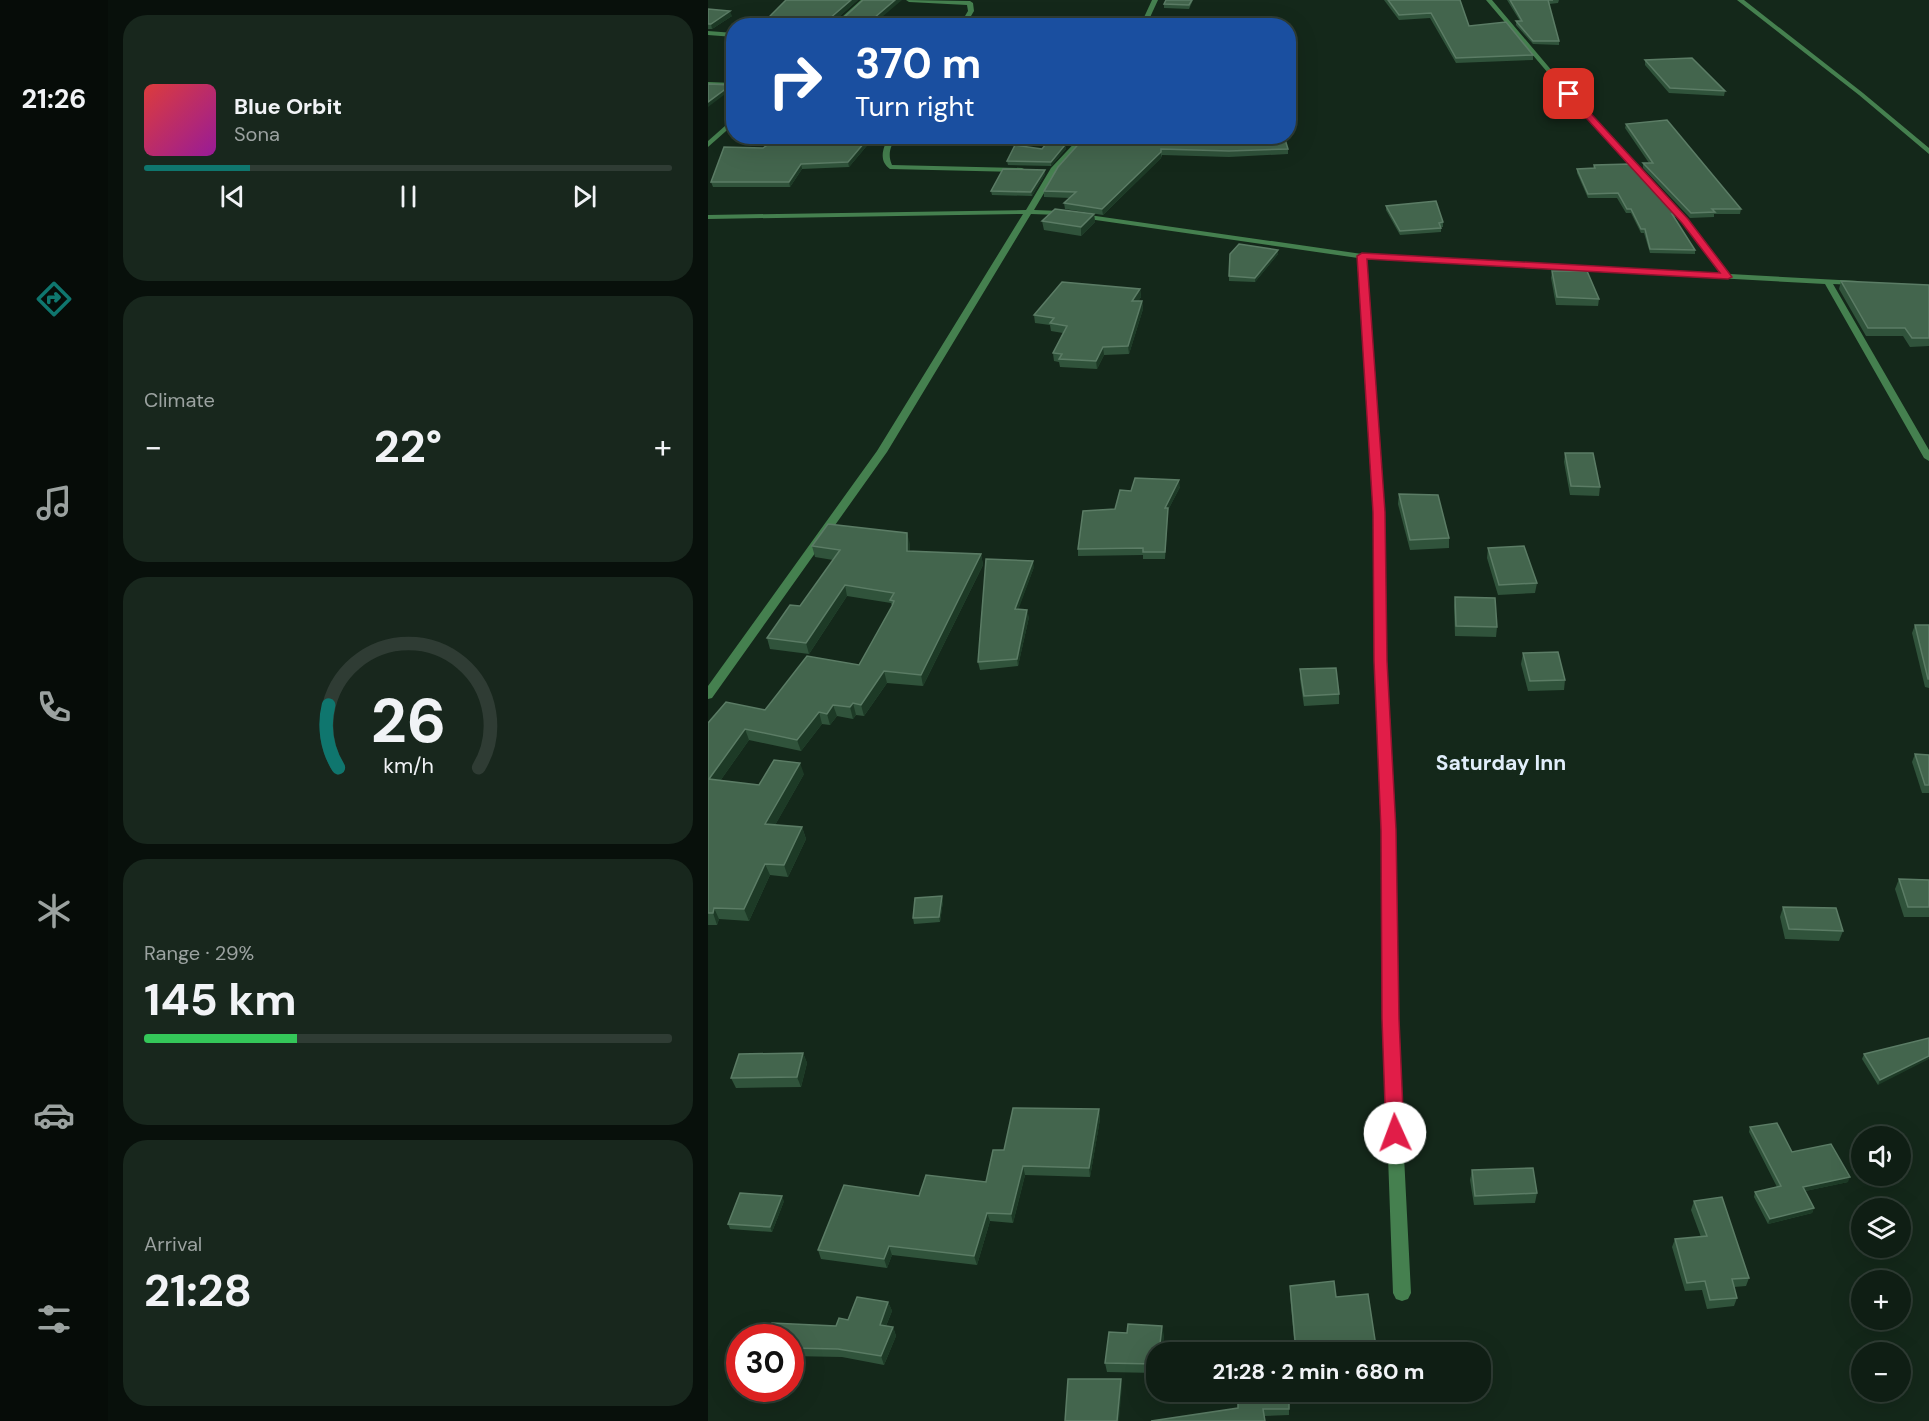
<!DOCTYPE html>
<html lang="en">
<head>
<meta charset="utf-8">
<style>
  body { margin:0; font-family:"DM Sans",sans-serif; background:#18271d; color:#f1f3f6; height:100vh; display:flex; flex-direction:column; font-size:22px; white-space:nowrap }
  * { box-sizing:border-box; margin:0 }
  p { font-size:20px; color:#9ba2a0 }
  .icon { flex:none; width:33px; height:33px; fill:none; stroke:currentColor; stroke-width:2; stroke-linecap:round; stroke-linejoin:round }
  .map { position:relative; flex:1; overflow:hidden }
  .details { display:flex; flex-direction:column; gap:15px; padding:15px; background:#08100b; width:600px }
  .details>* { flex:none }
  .top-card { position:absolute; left:18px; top:18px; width:570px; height:126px; border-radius:24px; box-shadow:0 6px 24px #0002,0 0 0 2px #2f3c34; background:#1a4fa0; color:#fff; overflow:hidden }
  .buttons { position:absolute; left:1143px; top:1126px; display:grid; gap:12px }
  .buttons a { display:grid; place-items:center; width:60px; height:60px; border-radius:50%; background:#0f1e14; box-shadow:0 6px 24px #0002,0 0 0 2px #2f3c34; font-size:30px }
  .speed { position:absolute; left:18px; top:1324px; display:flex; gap:12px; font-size:30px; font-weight:700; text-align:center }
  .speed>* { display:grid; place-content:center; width:78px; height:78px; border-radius:50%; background:#0f1e14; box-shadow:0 6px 24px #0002,0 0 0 2px #2f3c34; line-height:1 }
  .speed .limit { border:9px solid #d22; background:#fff; color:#111 }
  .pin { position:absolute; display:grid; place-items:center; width:51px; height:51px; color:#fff; margin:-26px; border-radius:12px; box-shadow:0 3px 9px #0006 }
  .me { position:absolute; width:66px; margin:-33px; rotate:358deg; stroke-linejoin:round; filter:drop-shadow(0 0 4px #0008) }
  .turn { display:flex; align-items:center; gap:21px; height:126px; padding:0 30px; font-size:27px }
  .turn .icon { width:78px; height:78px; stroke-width:2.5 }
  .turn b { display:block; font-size:42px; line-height:51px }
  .big { font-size:45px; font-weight:700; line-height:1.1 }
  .details .widget { flex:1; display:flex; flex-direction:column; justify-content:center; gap:9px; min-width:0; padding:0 21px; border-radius:24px; background:#18271d }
  .details .dial { align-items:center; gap:0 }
  .dial svg { height:156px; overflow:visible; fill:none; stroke:#2f3c34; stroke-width:7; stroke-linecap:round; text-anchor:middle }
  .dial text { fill:#f1f3f6; stroke:none }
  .song { display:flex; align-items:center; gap:18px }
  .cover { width:72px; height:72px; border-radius:9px; background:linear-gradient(135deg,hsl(0 70% 55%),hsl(300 70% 35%)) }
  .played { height:6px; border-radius:3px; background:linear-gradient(90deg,#0f766e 20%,#2f3c34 20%) }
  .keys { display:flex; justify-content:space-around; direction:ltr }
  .heat { display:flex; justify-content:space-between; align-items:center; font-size:33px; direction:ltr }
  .charge { height:9px; border-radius:4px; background:linear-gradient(90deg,#34c759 29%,#2f3c34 0) }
  .trip { position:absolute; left:438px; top:1342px; width:345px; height:60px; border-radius:24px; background:#0f1e14; box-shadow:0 6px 24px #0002,0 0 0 2px #2f3c34; font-weight:700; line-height:60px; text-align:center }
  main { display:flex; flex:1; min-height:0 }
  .tabs { display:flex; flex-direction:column; width:108px; justify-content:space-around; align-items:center; background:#060c08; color:#9ba2a0 }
  .tabs .icon { width:42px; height:42px }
  .tabs .selected { color:#0f766e }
  .tabs b { font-size:27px; color:#f1f3f6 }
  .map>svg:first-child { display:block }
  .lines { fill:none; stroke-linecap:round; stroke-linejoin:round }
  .street { fill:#45804f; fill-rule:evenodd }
  .wall { fill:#30533b }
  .shaded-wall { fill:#1d3a26 }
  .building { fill:#43654d; stroke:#5b7c65; stroke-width:1.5 }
  .route { fill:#e11d48; stroke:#92132f; stroke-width:1.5 }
  .labels { text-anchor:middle; stroke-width:6; stroke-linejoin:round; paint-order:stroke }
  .quarter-label { font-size:21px; font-weight:bold; fill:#e1eefb; stroke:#14281a }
</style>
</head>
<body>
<main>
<nav class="tabs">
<b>21:26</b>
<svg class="icon selected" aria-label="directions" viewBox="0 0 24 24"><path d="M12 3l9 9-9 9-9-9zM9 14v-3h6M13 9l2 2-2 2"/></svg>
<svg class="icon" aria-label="music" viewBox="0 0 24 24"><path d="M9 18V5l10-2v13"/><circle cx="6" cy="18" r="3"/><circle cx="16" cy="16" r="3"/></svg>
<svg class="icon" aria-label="phone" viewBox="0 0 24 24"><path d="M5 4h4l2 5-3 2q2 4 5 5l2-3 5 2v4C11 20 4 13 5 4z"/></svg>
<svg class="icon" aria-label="climate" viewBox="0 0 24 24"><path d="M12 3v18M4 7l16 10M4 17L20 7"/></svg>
<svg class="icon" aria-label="car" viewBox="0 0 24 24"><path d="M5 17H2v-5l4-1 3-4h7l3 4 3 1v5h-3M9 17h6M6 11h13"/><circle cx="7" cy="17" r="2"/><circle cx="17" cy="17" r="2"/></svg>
<svg class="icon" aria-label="filters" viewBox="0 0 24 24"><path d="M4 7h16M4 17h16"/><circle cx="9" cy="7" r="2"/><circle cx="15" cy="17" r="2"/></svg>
</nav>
<section class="details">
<div class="widget">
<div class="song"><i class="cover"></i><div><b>Blue Orbit</b><p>Sona</p></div></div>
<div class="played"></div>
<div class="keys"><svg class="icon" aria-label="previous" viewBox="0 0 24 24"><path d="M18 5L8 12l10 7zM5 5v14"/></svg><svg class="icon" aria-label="pause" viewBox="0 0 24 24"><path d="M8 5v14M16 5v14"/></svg><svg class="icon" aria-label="next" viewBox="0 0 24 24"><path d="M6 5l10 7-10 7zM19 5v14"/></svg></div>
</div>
<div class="widget"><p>Climate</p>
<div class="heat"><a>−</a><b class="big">22°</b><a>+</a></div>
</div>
<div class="widget dial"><svg viewBox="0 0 100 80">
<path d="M14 69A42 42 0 1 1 86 69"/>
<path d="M14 69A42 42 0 0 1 9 37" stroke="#0f766e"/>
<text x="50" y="56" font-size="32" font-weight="700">26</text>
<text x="50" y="72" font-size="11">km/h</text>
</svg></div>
<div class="widget"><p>Range · 29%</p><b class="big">145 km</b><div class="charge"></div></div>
<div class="widget"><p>Arrival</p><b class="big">21:28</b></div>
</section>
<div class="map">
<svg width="1221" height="1421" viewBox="0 0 1221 1421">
  <rect width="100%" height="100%" fill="#14281a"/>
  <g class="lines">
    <g class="street">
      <polygon points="153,0 159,0 131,26 124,26"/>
      <polygon points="198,0 262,1 265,3 266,11 257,26 251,26 260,11 259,5 201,2"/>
      <polygon points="444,0 450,0 438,26 432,26"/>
      <polygon points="778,0 784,0 878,111 980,219 1022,274 1150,281 1150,285 1147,285 1125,284 1221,450 1221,461 1216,458 1117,284 658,259 676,512 679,661 688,830 689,1019 703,1293 700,1299 694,1301 688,1299 685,1293 675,1019 674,830 667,661 666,512 650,258 353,215 323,214 179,452 4,698 0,699 0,686 169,451 315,214 0,219 0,215 318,210 343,168 373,136 380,136 349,171 326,210 353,211 654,254 1013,273 974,223 874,113"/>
      <polygon points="1029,0 1036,0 1155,93 1221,148 1221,154 1151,95"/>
      <polygon points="0,31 26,33 26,37 0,35"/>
      <polygon points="0,82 26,83 26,87 0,86"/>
      <polygon points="26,118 26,124 0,147 0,141"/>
      <path d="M181 136H188C183 146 179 154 184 165L314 168 318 170 314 172 182 169C170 160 175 148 181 136Z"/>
    </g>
  </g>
  <g class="wall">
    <polygon points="150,0 125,22 173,18 210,20 211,25 58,26 57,21"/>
    <polygon points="458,0 485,0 481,9 456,8 456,4"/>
    <polygon points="676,0 752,0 761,26 825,55 825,60 748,63 722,18 691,20"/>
    <polygon points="799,0 851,0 850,3 841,4 851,41 851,45 825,44 808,25 808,21 812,21"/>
    <polygon points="0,9 24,16 4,29 0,29"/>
    <polygon points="937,60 1017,91 1016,96 961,93 937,65"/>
    <polygon points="918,124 1033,209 1032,214 1006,214 1006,217 982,218 935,168 935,163 941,163 917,128"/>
    <polygon points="167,136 141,167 94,169 82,187 5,187 3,182 55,148"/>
    <polygon points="379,138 580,149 580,154 521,157 454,155 453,158 395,215 357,209 356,203 362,198 336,197 336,191"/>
    <polygon points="357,145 358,149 343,166 300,165 299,161 334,149"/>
    <polygon points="886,165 968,214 967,218 987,250 987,254 942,253 936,233 933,233 923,213 918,213 909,198 880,198 869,173 869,169 885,168"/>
    <polygon points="337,174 324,196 284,195 283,191"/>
    <polygon points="678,206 735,222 735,227 733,227 733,232 692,235 678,210"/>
    <polygon points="386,214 387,222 373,236 336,230 334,221"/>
    <polygon points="570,250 570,254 547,282 521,281 521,276"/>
    <polygon points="844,271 891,299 890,306 848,305 843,278"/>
    <polygon points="1133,281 1221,285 1221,346 1202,347 1195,336 1158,336 1131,289"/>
    <polygon points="432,289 433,297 430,301 434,301 435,309 421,354 396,355 389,369 352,367 351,362 346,361 345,353 355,333 343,331 342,325 327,323 326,315"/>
    <polygon points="857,453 892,487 891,496 862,495 856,462"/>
    <polygon points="472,487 460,510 457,559 435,559 435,555 370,556 370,549 423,491"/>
    <polygon points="691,494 741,538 741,548 702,550 690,504"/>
    <polygon points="202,544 202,551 273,554 275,565 215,686 179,683 156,716 148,715 145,719 129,716 122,725 114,724 93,751 41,740 12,781 51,785 96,774 67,825 94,827 98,839 80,877 62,875 41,921 11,919 9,925 0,925 0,723 57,710 151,665 184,606 183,603 139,596 101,654 62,649 59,638 92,606 125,560 107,557 104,546"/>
    <polygon points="780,548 829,583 827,593 790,595 779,558"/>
    <polygon points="326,567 310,609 321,617 310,666 272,670 270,662"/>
    <polygon points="747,597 789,627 788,637 747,636 746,606"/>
    <polygon points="1207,625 1221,625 1221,688 1217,687 1204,633"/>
    <polygon points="815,653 857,680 856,690 820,691 813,664"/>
    <polygon points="592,669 631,694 631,704 596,706 592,679"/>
    <polygon points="1207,754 1221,755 1221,793 1214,793 1204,762"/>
    <polygon points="1191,879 1221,880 1221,917 1196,917 1187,889"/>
    <polygon points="235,901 232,922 206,924 205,918"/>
    <polygon points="1075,907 1135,931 1131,941 1077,939 1072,917"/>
    <polygon points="1221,1038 1170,1085 1154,1059 1156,1054"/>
    <polygon points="95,1053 99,1063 93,1087 28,1088 23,1078"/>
    <polygon points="391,1109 392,1119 382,1177 317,1175 305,1223 282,1221 269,1265 184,1255 179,1268 113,1259 110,1250 211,1196 278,1182 296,1150"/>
    <polygon points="1042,1127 1084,1152 1140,1182 1097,1191 1106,1208 1104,1213 1060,1224 1046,1197 1047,1192 1069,1187 1041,1132"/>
    <polygon points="764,1170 829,1193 827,1203 766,1205 762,1180"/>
    <polygon points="76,1201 64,1232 22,1229 20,1224"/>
    <polygon points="986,1201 1041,1278 1038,1286 1026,1287 1029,1298 1026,1306 999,1309 994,1290 977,1291 964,1247 967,1239 993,1237 983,1210"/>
    <polygon points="582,1286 628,1297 587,1351 582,1295"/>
    <polygon points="180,1302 184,1311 178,1326 185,1327 188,1336 176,1365 134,1357 82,1356 82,1338 128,1326"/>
    <polygon points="456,1335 454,1353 448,1353 448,1373 399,1372 397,1363"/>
    <polygon points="581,1392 581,1415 556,1416 530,1408"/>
  </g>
  <g class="shaded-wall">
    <polygon points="143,0 150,0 123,24 121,22 121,19"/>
    <polygon points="187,0 194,0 167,23 166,18"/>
    <polygon points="22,11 24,16 4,29 3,24"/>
    <polygon points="210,20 211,26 204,26"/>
    <polygon points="23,85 24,89 0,107 0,102"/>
    <polygon points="162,136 167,136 141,167 140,162"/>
    <polygon points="357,145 358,149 343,166 343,162"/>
    <polygon points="453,149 453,158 395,215 394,209"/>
    <polygon points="93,164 94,169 82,187 81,182"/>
    <polygon points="337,170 337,174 324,196 323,192"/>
    <polygon points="386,214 387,222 373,236 373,227"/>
    <polygon points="570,250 570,254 547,282 547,278"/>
    <polygon points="432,289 433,297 425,309 424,301"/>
    <polygon points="434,301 435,309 421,354 420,346"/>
    <polygon points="395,347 396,355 389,369 388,361"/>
    <polygon points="471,480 472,487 460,510 457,559 457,508"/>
    <polygon points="199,533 202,544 202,562 199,551"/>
    <polygon points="273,554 275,565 215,686 213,675"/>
    <polygon points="325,561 326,567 308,616 307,609"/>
    <polygon points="137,585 139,596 101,654 98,643"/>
    <polygon points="319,610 321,617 310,666 309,659"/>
    <polygon points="176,671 179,683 156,716 153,705"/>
    <polygon points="145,703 148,715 145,719 142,707"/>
    <polygon points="125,705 129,716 122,725 119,714"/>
    <polygon points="111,712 114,724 93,751 89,740"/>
    <polygon points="37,729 41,740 5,791 1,779"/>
    <polygon points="92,763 96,774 61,836 57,824"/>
    <polygon points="94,827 98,839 80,877 76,865"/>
    <polygon points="57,864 62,875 41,921 36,909"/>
    <polygon points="234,896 235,901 232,922 231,917"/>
    <polygon points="6,908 11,919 9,925 5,913"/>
    <polygon points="95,1053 99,1063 93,1087 89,1077"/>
    <polygon points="1221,1056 1221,1059 1170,1085 1172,1080"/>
    <polygon points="391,1109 392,1119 382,1177 381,1168"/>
    <polygon points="315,1166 317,1175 305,1223 303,1214"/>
    <polygon points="1142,1177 1140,1182 1093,1192 1095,1187"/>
    <polygon points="74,1196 76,1201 64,1232 62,1227"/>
    <polygon points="1106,1208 1104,1213 1060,1224 1062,1219"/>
    <polygon points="279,1213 282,1221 269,1265 266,1256"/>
    <polygon points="181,1246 184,1255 179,1268 176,1259"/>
    <polygon points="180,1302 184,1311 175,1333 172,1325"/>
    <polygon points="454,1326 456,1335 454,1353 451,1353"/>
    <polygon points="185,1327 188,1336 176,1365 173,1356"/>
    <polygon points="413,1379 414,1386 411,1421 409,1421"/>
  </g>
  <g class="building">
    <polygon points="78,0 143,0 121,19 121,22 131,22 155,0 187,0 166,18 210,20 204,26 137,26 57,21"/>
    <polygon points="458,0 484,0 481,5 456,4"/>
    <polygon points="680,0 752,0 761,26 798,22 825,55 748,58 723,13 691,15"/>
    <polygon points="802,0 845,0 840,0 851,41 825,41 808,21 814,21"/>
    <polygon points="0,9 22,11 3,24 0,24"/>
    <polygon points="984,58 1017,91 962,88 937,60"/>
    <polygon points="0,84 23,85 0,102"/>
    <polygon points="959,120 1033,209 1004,209 1007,212 983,213 935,163 945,163 918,124"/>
    <polygon points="116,136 162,136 140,162 93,164 81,182 3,182 16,147 55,148 65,141 73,140 111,142"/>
    <polygon points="379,136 576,136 580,149 521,151 453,149 453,152 394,209 356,203 368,192 336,191 350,167 376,138 379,138"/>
    <polygon points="338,144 357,145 343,162 299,161 307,145 334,149"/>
    <polygon points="922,164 968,214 964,214 987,250 942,249 937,229 933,229 923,209 919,209 910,193 880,194 869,169 887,168 886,165"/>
    <polygon points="295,169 337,170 323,192 283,191"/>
    <polygon points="728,201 735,222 731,223 733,228 692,231 678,206"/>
    <polygon points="347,209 386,214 373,227 334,221"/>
    <polygon points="531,244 570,250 547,278 521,276 522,254"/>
    <polygon points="844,271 879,271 891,299 849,297"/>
    <polygon points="1133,281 1221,285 1221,338 1204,338 1197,328 1160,328"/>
    <polygon points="354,282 432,289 424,301 434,301 420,346 395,347 388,361 351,359 354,354 345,353 359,326 342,323 346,318 326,315"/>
    <polygon points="857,453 885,453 892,487 863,486"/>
    <polygon points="427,478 471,480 457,508 460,508 457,552 435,552 435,548 370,549 375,511 407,509 412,490 423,491"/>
    <polygon points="691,494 730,495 741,538 702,540"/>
    <polygon points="120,524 199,533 199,551 273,554 213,675 176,671 153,705 145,703 142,707 125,705 119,714 111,712 89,740 37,729 1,779 51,785 66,760 92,763 57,824 94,827 76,865 57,864 36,909 6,908 5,913 0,913 0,723 18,702 57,710 99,656 151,665 184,606 186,601 182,600 186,593 137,585 98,643 59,638 82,605 92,606 132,550 104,546"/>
    <polygon points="816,546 829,583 791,585 780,548"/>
    <polygon points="278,559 325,561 307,609 319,610 309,659 270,662"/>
    <polygon points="747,597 787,598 789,627 748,626"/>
    <polygon points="1207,625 1221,625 1221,679 1220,679"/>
    <polygon points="850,652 857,680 822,681 815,653"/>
    <polygon points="628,668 631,694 596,696 592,669"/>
    <polygon points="1207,754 1221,755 1221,785 1217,785"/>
    <polygon points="1191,879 1221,880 1221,907 1200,907"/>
    <polygon points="234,896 231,917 205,918 207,898"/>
    <polygon points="1075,907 1128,908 1135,931 1081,929"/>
    <polygon points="1221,1038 1221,1056 1172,1080 1156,1054"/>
    <polygon points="95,1053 89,1077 23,1078 31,1054"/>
    <polygon points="305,1108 391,1109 381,1168 315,1166 303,1214 279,1213 266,1256 181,1246 176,1259 110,1250 136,1185 211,1196 218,1175 278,1182 285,1150 296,1150"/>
    <polygon points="1069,1123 1084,1152 1123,1144 1142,1177 1095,1187 1106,1208 1062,1219 1047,1192 1073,1186 1042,1127"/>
    <polygon points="825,1168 829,1193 767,1196 764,1170"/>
    <polygon points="32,1193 74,1196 62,1227 20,1224"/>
    <polygon points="1014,1197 1041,1278 1024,1279 1029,1298 1002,1300 997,1281 979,1283 967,1239 999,1236 986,1201"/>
    <polygon points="626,1281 628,1297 660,1294 669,1353 563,1353 588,1351 582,1286"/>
    <polygon points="149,1297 180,1302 172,1325 185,1327 173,1356 130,1349 82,1348 82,1338 60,1338 64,1323 128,1326 131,1318 140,1320"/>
    <polygon points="420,1324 454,1326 451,1353 448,1353 448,1364 397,1363 401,1332 419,1333"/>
    <polygon points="360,1379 413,1379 409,1421 357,1421"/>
    <polygon points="530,1392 581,1392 581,1409 555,1409 557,1421 443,1421 530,1408"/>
  </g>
  <polygon class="route" points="858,93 864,93 980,219 1024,277 1020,279 659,259 677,512 679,661 688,830 691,1019 696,1133 694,1139 687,1141 681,1139 678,1133 674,1019 673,830 666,661 665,512 649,256 654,253 1012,273 974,223 858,96"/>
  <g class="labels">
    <g class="quarter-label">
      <text x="793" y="770">Saturday Inn</text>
    </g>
  </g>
</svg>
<div class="buttons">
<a><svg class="icon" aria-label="sound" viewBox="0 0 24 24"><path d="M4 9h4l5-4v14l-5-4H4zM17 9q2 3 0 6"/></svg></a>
<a><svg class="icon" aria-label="layers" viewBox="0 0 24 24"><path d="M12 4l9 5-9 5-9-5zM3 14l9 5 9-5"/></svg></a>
<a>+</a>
<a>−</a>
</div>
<div class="speed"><div class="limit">30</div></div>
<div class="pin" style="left:861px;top:94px;background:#d93025"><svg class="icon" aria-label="arrive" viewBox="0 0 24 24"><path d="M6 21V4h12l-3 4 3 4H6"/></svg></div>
<svg class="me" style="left:687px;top:1133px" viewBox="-20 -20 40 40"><circle r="19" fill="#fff"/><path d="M0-13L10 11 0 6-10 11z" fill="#e11d48"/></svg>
<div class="trip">21:28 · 2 min · 680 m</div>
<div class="top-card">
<div class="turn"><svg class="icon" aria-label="right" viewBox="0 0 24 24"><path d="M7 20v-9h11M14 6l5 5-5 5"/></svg><div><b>370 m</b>Turn right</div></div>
</div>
</div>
</main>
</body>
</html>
